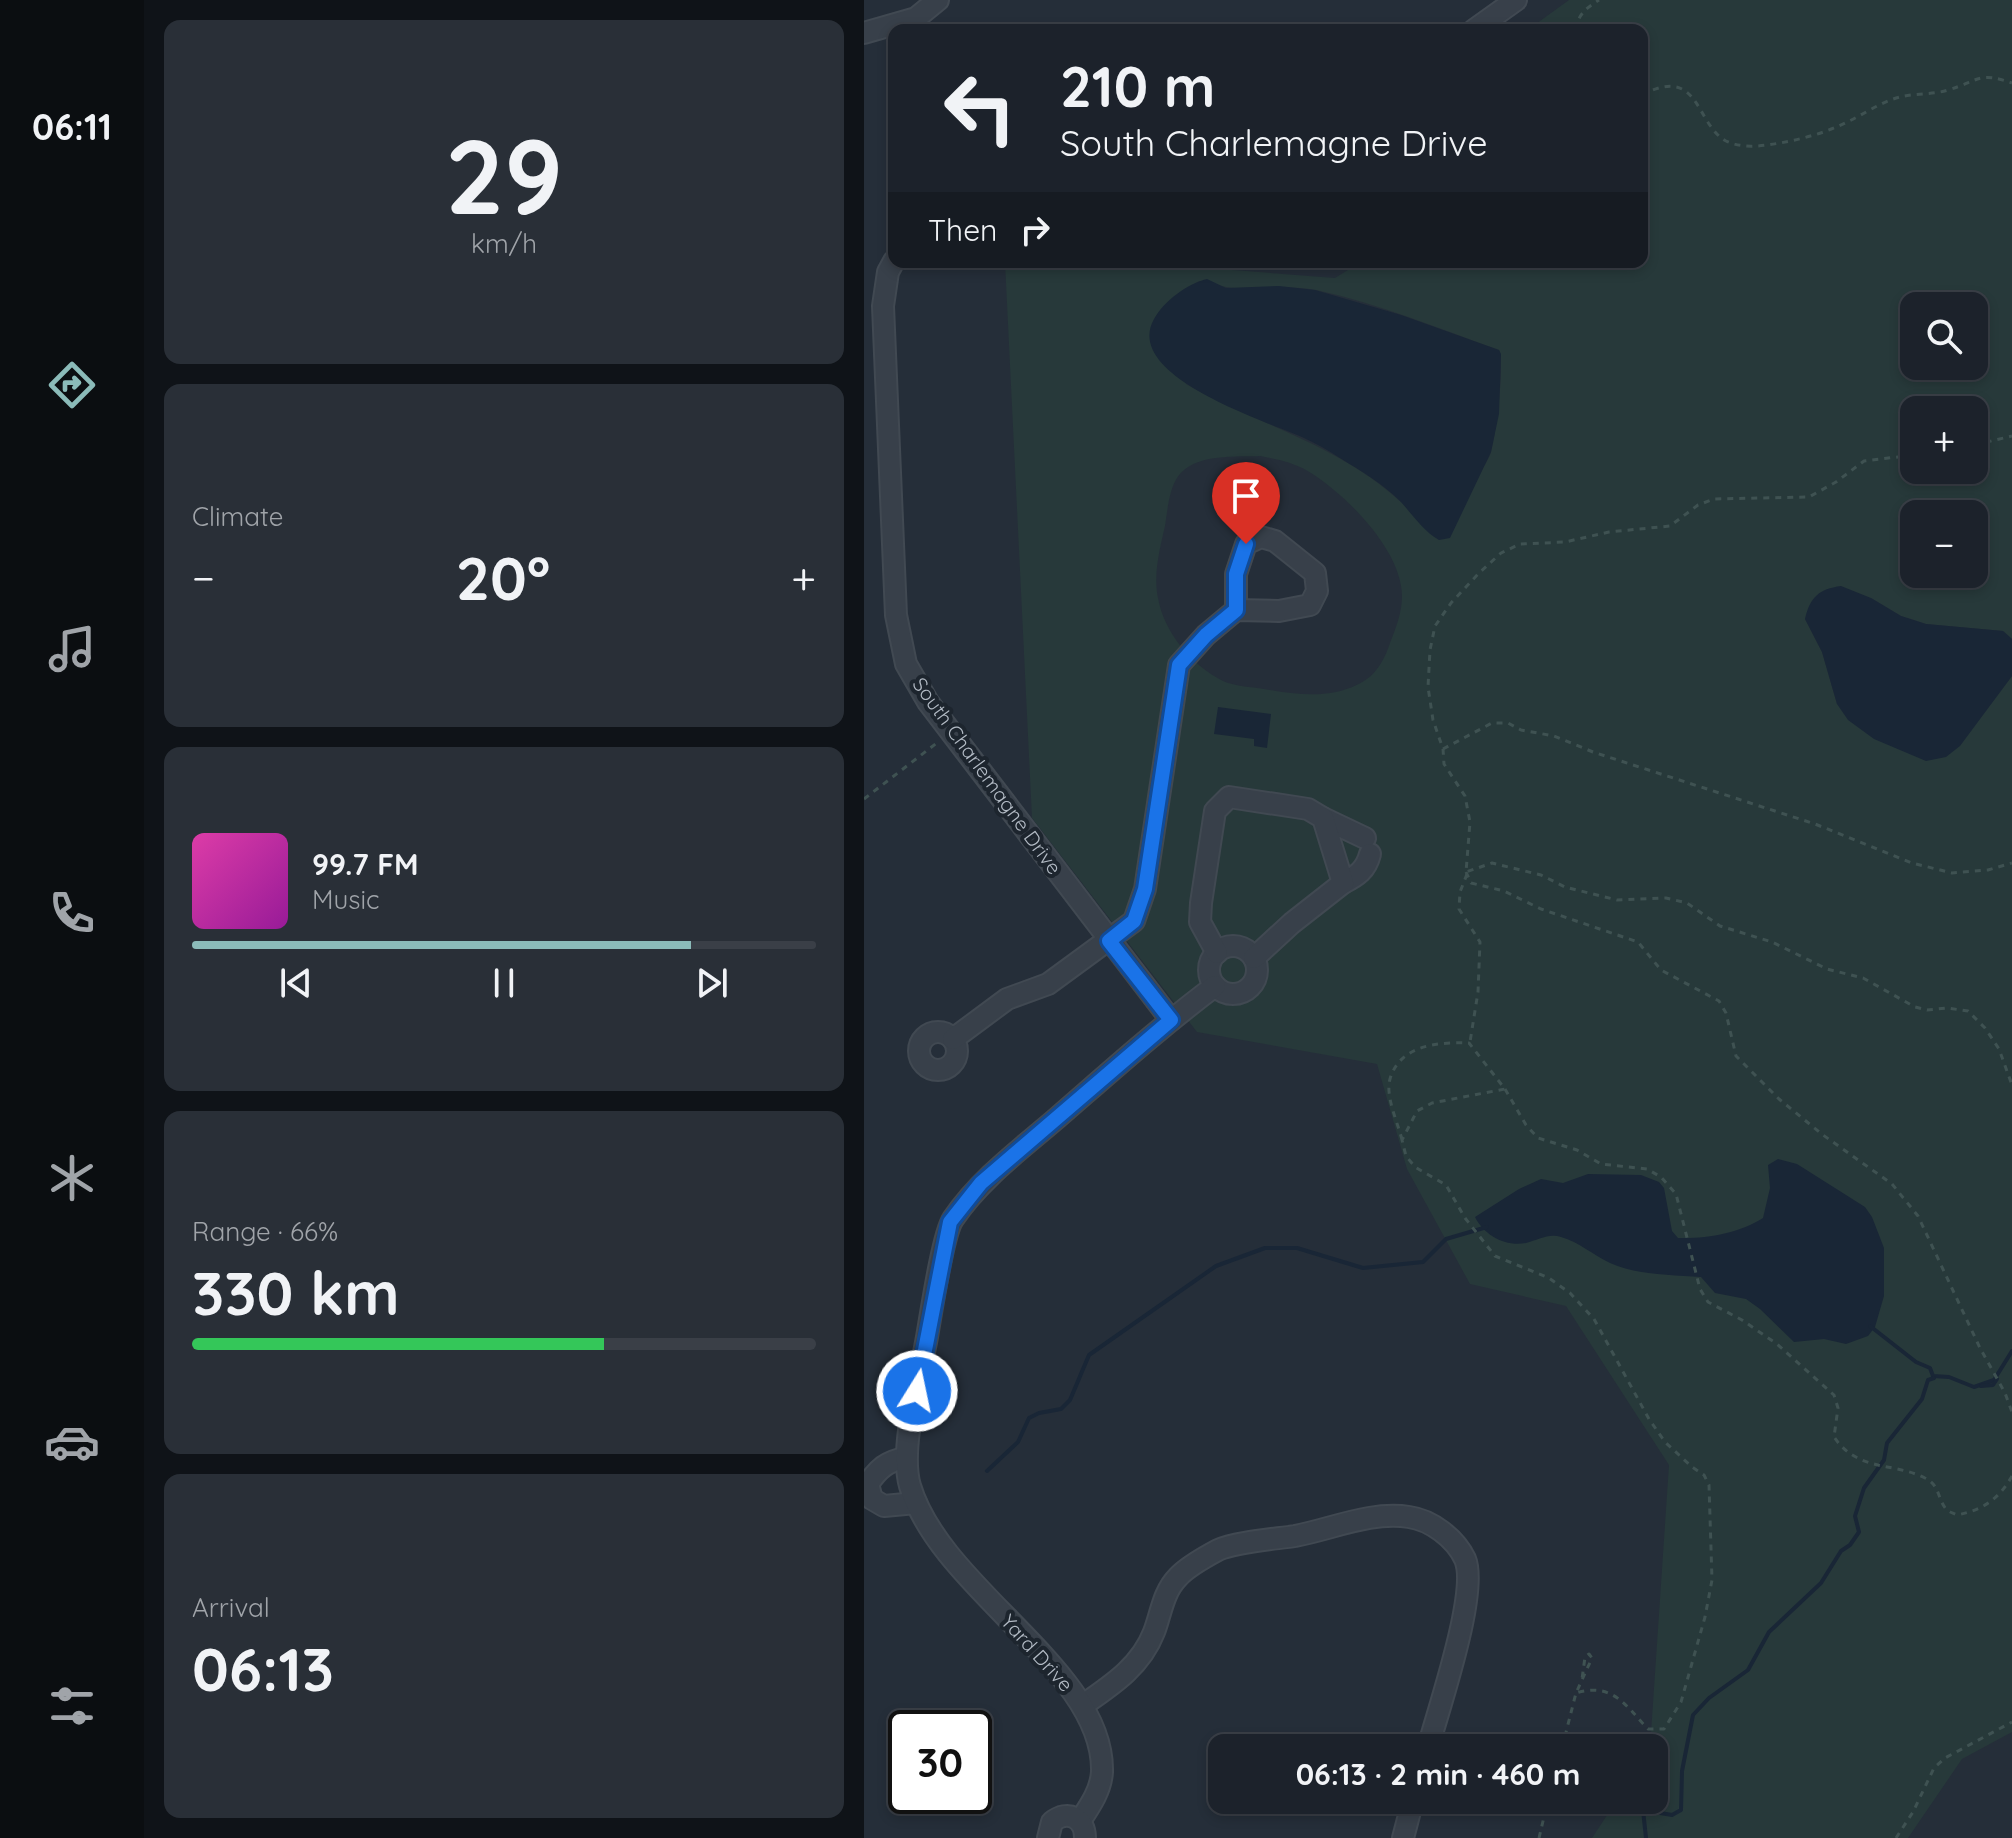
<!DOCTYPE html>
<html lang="en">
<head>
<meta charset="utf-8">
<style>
  body { margin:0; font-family:Quicksand,sans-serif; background:#292f37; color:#f1f3f6; height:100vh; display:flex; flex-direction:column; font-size:30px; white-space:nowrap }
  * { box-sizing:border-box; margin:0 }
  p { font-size:26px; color:#a0a4a9 }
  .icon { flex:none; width:44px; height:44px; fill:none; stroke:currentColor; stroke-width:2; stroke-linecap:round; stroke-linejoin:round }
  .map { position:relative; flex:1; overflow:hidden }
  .details { display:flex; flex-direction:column; gap:20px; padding:20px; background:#0f1318; width:720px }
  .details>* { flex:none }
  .banner { position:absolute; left:24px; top:24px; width:760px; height:244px; border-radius:16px; box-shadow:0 4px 12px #0003,0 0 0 2px #3a3f47; background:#1c222b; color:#f1f3f6; overflow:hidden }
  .tools { position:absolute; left:1036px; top:292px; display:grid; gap:16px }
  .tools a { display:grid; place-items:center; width:88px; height:88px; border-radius:16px; background:#1c222b; box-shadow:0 4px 12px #0003,0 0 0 2px #3a3f47; font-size:40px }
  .speed { position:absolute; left:24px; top:1710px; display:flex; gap:16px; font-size:40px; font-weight:700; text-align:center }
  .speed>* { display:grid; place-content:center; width:104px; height:104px; border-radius:50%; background:#1c222b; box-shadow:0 4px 12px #0003,0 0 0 2px #3a3f47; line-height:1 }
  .speed .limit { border:4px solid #111; border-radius:12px; background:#fff; color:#111 }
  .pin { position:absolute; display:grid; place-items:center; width:68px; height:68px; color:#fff; margin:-82px -34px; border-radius:50% 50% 50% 0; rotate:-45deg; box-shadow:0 0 8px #0007 }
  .pin .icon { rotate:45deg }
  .me { position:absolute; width:88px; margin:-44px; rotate:10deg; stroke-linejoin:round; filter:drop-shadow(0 0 6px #0008) }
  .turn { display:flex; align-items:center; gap:28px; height:168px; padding:0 40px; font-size:36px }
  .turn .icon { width:104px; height:104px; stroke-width:2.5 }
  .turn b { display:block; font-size:56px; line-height:68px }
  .then { display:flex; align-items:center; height:76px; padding:0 40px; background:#0003; gap:16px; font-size:30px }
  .big { font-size:60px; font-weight:700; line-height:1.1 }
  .details .widget { flex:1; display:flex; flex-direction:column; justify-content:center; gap:12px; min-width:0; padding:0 28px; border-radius:16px; background:#292f37 }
  .details .dial { align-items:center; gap:0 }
  .dial b { font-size:104px; line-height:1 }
  .song { display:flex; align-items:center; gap:24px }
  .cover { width:96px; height:96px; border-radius:12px; background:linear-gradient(135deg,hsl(320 70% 55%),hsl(300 70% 35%)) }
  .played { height:8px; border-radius:4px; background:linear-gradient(90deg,#8bbbb9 80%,#3a3f47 80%) }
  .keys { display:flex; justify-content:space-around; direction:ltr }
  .heat { display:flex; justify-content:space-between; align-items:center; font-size:44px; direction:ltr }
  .charge { height:12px; border-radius:6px; background:linear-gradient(90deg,#34c759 66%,#3a3f47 0) }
  .trip { position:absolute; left:344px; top:1734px; width:460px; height:80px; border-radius:16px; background:#1c222b; box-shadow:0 4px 12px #0003,0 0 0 2px #3a3f47; font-weight:700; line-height:80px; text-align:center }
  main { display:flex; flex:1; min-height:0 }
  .tabs { display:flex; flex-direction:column; width:144px; justify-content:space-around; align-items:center; background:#0b0e11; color:#a0a4a9 }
  .tabs .icon { width:56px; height:56px }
  .tabs .on { color:#8bbbb9 }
  .tabs b { font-size:36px; color:#f1f3f6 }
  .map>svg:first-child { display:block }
  .green { fill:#27393a; fill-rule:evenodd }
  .water { fill:#192636 }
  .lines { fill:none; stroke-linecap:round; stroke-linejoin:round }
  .stream { stroke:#192636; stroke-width:4 }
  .minor-casing { stroke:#414952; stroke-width:24 }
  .path { stroke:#3f5252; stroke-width:3; stroke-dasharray:6 6; stroke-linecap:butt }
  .minor { stroke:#38404a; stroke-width:20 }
  .route-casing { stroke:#114b97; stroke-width:20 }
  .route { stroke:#1a73e8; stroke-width:14 }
  .labels { text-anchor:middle; stroke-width:8; stroke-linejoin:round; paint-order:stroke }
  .street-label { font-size:20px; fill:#b3bbc5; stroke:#1d252e }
</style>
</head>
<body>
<main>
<nav class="tabs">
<b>06:11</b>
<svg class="icon on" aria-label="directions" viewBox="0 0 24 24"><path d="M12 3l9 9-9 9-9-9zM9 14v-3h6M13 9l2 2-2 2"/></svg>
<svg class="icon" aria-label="music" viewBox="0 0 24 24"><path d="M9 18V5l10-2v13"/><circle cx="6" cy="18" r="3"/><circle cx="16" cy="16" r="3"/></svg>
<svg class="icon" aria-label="phone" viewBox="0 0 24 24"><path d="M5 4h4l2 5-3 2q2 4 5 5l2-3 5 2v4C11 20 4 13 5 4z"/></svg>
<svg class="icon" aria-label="climate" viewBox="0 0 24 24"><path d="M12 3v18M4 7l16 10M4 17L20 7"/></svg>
<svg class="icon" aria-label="car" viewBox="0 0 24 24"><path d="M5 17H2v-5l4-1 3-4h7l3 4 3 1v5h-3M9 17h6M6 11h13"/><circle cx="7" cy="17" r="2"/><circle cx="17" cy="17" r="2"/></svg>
<svg class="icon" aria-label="filters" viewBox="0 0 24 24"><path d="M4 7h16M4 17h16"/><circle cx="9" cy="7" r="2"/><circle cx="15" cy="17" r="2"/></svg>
</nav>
<section class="details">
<div class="widget dial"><b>29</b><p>km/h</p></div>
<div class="widget"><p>Climate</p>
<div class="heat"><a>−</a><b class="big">20°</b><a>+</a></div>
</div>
<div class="widget">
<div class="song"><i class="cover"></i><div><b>99.7 FM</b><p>Music</p></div></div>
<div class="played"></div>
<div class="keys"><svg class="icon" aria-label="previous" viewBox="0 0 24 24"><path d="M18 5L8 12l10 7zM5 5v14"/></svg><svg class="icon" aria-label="pause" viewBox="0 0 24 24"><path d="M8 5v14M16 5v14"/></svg><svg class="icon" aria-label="next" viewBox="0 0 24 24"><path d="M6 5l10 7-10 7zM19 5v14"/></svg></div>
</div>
<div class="widget"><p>Range · 66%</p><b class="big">330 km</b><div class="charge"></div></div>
<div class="widget"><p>Arrival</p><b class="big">06:13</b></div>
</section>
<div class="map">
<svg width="1148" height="1838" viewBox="0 0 1148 1838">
  <rect width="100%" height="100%" fill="#252e39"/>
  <path class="green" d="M705 0H1148V639L1139 631 1062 624 1037 616 1007 598 941 619 958 652 973 704 1095 746 1148 676V1732L1098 1759 1044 1838H728L753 1800H790V1748H786L805 1465 702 1306 606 1284 543 1169 513 1064 333 1032 168 818 141 262H327L329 267 471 278 497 262H778V30L665 29ZM335 281C348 282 359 288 371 288 399 289 424 285 452 290 514 303 575 329 635 350 641 364 632 434 627 452 625 459 619 467 615 475L537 502C474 444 394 425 322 384L312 295ZM1050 306H1110V366H1050ZM1050 410H1110V470H1050ZM396 456C412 459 428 462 442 470 480 492 538 550 538 596 538 612 532 628 526 643 516 673 502 685 472 692 448 697 424 693 400 689 387 687 370 686 359 681 327 665 300 632 294 598 289 574 296 548 301 526 304 508 305 482 320 470 340 454 372 457 396 456ZM1050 514H1110V574H1050Z"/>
  <g class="water">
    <path d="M343 279 362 288 415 286 451 290 537 315 635 350 637 354 635 414 627 452 586 538 575 540C558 530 549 515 536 501 519 484 497 471 476 458 464 450 451 443 438 437 402 421 258 376 290 319 300 301 323 284 343 279Z"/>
    <path d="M977 586 1007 598 1037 616 1062 624 1139 631 1148 639V676L1096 746 1082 757 1062 761 1010 739 984 720 973 704 958 652 941 619C946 597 955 589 977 586Z"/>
    <polygon points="354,707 407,714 403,748 390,746 390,739 350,734"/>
    <path d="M914 1159 933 1164 1001 1207 1008 1217 1020 1248V1296L1011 1327 1004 1336 982 1344 960 1339 930 1342 896 1309 882 1299 851 1293 837 1277C807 1275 773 1275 746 1263 729 1255 715 1242 697 1237 685 1233 674 1240 662 1243 641 1247 620 1235 611 1217L655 1189 677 1179 699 1183 724 1174 777 1175 795 1182 800 1188 808 1231 814 1238C842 1239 876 1233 899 1218L906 1188 904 1165Z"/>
  </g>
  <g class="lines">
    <g class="stream">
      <polyline points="1006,1326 1052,1362 1066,1368 1069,1376 1085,1377 1110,1387 1130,1380 1148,1351"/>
      <polyline points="1117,1386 1129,1385 1133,1379"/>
      <polyline points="123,1471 154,1442 165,1418 175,1413 197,1409 206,1400 225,1355 352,1266 401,1248 433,1248 499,1268 559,1262 582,1239 623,1227"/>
      <polyline points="782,1838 779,1810 808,1815 817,1810 818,1771 829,1715 845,1698 884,1670 905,1632 957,1583 977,1551 986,1545 995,1532 991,1516 1000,1488 1020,1460 1023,1443 1058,1399 1064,1380 1070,1378"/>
    </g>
    <defs>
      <g id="minor">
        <polyline points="610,30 652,0"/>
        <polyline points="0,33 52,18 74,0"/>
        <polyline points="30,261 24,272 19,306 32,615 42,664 64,702 307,1020"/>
        <polyline points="459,818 501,838"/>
        <path d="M479 883C493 876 502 870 506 854"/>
        <circle cx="369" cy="970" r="24"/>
        <polyline points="353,953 336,922 337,903 351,811 365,797 444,809 459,818 479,883 428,923 390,958"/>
        <circle cx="74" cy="1051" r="19"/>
        <polyline points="89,1039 143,999 184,984 270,921 281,889 315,665 342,635 372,610 415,611 446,605 453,591 451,573 411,541 397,537 382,544 372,574 372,610"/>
        <path d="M41 1458C23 1461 14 1469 4 1484L8 1499 20 1506 52 1503"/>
        <path d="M219 1705C248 1685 277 1666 290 1632 297 1614 299 1592 314 1577 323 1567 341 1557 354 1550 371 1542 411 1539 431 1536 468 1529 507 1511 545 1517 567 1520 591 1538 601 1559 615 1592 574 1710 564 1748"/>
        <path d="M216 1821C226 1806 237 1790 238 1772 241 1670 77 1590 46 1486 35 1448 56 1377 63 1337 67 1314 79 1234 89 1219 116 1179 157 1149 193 1118 245 1073 296 1027 351 986"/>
        <path d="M184 1838 188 1822C204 1809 221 1818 221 1838"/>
        <polyline points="539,1838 549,1800"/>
      </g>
    </defs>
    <use href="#minor" class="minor-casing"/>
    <g class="path">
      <path d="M713 30C712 15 724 7 735 0"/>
      <path d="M778 95C836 64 831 124 862 141 879 149 898 146 916 143 938 139 961 133 981 123 999 115 1016 102 1036 97 1051 93 1069 95 1084 90 1115 81 1114 71 1148 83"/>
      <polyline points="1110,445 1148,436"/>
      <polyline points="1050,455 1000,461 972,482 945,497 850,499 834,505 806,526 745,532 701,542 656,544 637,553 615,573 587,603 571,626 566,650 564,687 569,720 579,749 580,764 601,796 606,822 602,872 628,863 677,875 701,887 753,900 802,898 823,903 856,926 908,942 963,969 999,978 1051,1007 1063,1010 1083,1008 1104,1011 1121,1028 1135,1049 1148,1085"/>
      <polyline points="579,749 628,723 644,723 657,730 690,736 729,752 951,824 1048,863 1088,873 1124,870 1148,863"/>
      <polyline points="0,799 74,742"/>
      <polyline points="602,872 607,883 640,891 677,909 774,942 797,970 855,1001 862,1013 872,1056 915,1099 959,1135 1028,1184 1054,1216 1116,1348 1141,1393 1148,1412"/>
      <polyline points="603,874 596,892 595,909 616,942 614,992 606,1042"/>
      <path d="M641 1089 662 1125 674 1138 713 1150 737 1164 783 1169 797 1177 812 1194 836 1289 844 1302 878 1320 913 1344 970 1395 974 1408 970 1437C994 1472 1029 1462 1061 1478 1076 1485 1073 1498 1082 1509 1085 1512 1089 1513 1093 1515 1119 1510 1135 1499 1148 1476"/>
      <path d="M538 1140C534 1123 521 1096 526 1079 536 1044 576 1042 605 1043L641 1089 568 1103 553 1111 538 1140 542 1156 551 1167 582 1185 601 1218 631 1256 685 1278 706 1293 730 1319 785 1419 801 1442 828 1467 840 1475 845 1485 848 1580 841 1617 817 1702 800 1729H784C761 1705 749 1682 712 1693"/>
      <polyline points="698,1748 712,1693 728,1658 725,1654 721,1657 718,1679"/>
      <polyline points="675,1838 684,1800"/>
      <polyline points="1032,1838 1049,1812 1070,1768 1081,1758 1148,1722"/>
    </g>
    <use href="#minor" class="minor"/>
  </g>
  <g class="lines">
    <defs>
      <polyline id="route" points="53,1391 86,1222 117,1183 307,1020 245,941 270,921 281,889 315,665 342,635 372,610 372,574 382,544"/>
    </defs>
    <use href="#route" class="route-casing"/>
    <use href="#route" class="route"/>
  </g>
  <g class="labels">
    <g class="street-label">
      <text transform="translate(123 776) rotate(54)" y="7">South Charlemagne Drive</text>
      <text transform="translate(173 1653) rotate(48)" y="7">Yard Drive</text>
    </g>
  </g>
</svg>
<div class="tools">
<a><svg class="icon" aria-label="search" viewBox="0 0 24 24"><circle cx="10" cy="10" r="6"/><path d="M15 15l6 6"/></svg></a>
<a>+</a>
<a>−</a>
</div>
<div class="speed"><div class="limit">30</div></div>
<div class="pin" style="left:382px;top:544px;background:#d93025"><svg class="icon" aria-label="arrive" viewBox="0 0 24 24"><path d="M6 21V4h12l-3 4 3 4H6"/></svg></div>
<svg class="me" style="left:53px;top:1391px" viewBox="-20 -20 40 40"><circle r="17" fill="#1a73e8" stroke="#fff" stroke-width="3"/><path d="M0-11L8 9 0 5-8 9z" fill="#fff"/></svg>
<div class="trip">06:13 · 2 min · 460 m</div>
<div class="banner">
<div class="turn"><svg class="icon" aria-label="left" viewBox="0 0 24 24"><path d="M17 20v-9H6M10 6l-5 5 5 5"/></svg><div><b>210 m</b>South Charlemagne Drive</div></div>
<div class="then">Then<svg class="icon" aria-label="right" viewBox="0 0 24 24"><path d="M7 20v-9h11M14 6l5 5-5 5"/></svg></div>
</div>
</div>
</main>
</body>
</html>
